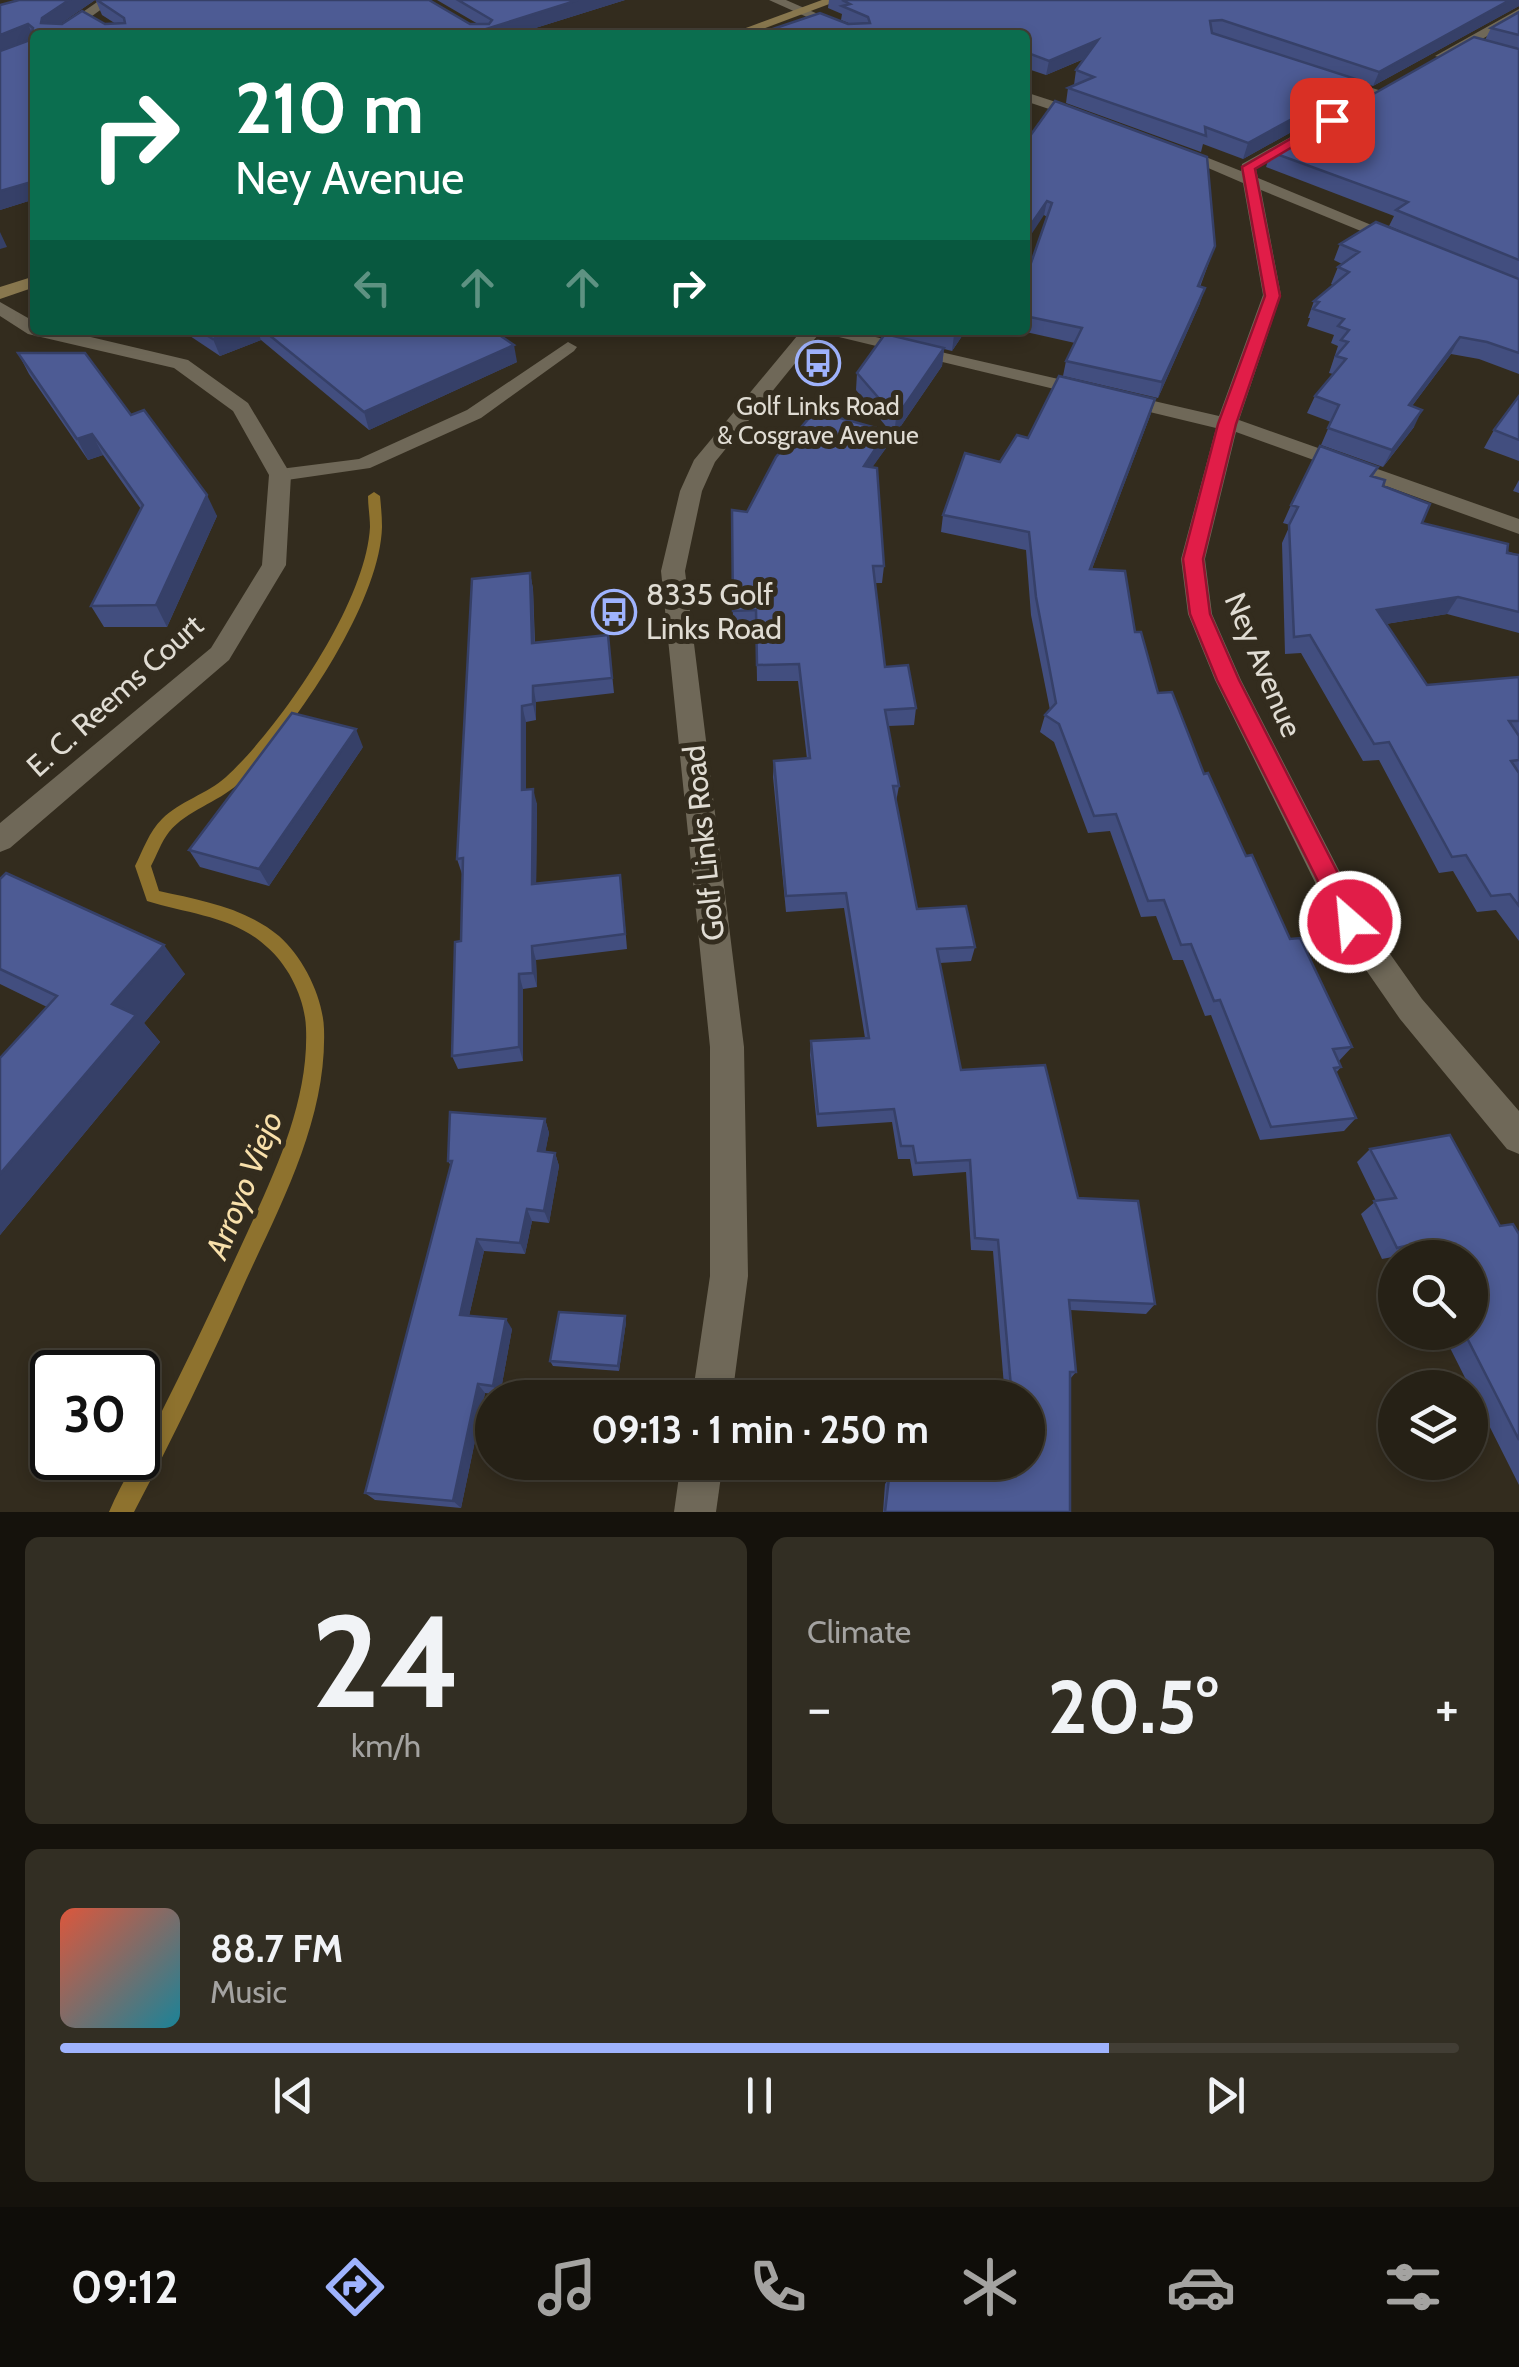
<!DOCTYPE html>
<html lang="en">
<head>
<meta charset="utf-8">
<style>
  body { margin:0; font-family:Cabin,sans-serif; background:#322e23; color:#f1f3f6; height:100vh; display:flex; flex-direction:column; font-size:38px; white-space:nowrap }
  * { box-sizing:border-box; margin:0 }
  p { font-size:32px; color:#a4a3a1 }
  .icon { flex:none; width:55px; height:55px; fill:none; stroke:currentColor; stroke-width:2; stroke-linecap:round; stroke-linejoin:round }
  .map { position:relative; height:1512px; overflow:hidden }
  .drawer { display:flex; flex-direction:column; gap:25px; padding:25px; background:#15120c; flex:1 }
  .drawer>* { flex:none }
  .hud { position:absolute; left:30px; top:30px; width:1000px; height:305px; border-radius:10px; box-shadow:0 5px 15px #0003,0 0 0 2px #423e35; background:#0b6e4f; color:#fff; overflow:hidden }
  .fabs { position:absolute; left:1378px; top:1240px; display:grid; gap:20px }
  .fabs a { display:grid; place-items:center; width:110px; height:110px; border-radius:50%; background:#262116; box-shadow:0 5px 15px #0003,0 0 0 2px #423e35; font-size:50px }
  .speed { position:absolute; left:30px; top:1350px; display:flex; gap:20px; font-size:50px; font-weight:700; text-align:center }
  .speed>* { display:grid; place-content:center; width:130px; height:130px; border-radius:50%; background:#262116; box-shadow:0 5px 15px #0003,0 0 0 2px #423e35; line-height:1 }
  .speed .limit { border:5px solid #111; border-radius:15px; background:#fff; color:#111 }
  .pin { position:absolute; display:grid; place-items:center; width:85px; height:85px; color:#fff; margin:-42px; border-radius:20px; box-shadow:0 5px 15px #0006 }
  .me { position:absolute; width:110px; margin:-55px; rotate:333deg; stroke-linejoin:round; filter:drop-shadow(0 0 8px #0008) }
  .turn { display:flex; align-items:center; gap:35px; height:210px; padding:0 40px; font-size:45px }
  .turn .icon { width:130px; height:130px; stroke-width:2.5 }
  .turn b { display:block; font-size:70px; line-height:85px }
  .lanes { display:flex; align-items:center; height:95px; padding:0 40px; background:#0003; justify-content:center; gap:50px; direction:ltr }
  .lanes .off { opacity:.35 }
  .big { font-size:75px; font-weight:700; line-height:1.1 }
  .drawer .widget { flex:1; display:flex; flex-direction:column; justify-content:center; gap:15px; min-width:0; padding:0 35px; border-radius:15px; background:#322e23 }
  .drawer .dial { align-items:center; gap:0 }
  .dial b { font-size:130px; line-height:1 }
  .song { display:flex; align-items:center; gap:30px }
  .cover { width:120px; height:120px; border-radius:15px; background:linear-gradient(135deg,hsl(10 70% 55%),hsl(190 70% 35%)) }
  .played { height:10px; border-radius:5px; background:linear-gradient(90deg,#9fb3fd 75%,#423e35 75%) }
  .keys { display:flex; justify-content:space-around; direction:ltr }
  .heat { display:flex; justify-content:space-between; align-items:center; font-size:55px; direction:ltr }
  .drawer .tiles { flex:1; display:grid; gap:25px; grid-template-columns:1fr 1fr }
  .widget:last-child { grid-column:span 2 }
  .trip { position:absolute; left:475px; top:1380px; width:570px; height:100px; border-radius:50px; background:#262116; box-shadow:0 5px 15px #0003,0 0 0 2px #423e35; font-weight:700; line-height:100px; text-align:center }
  .dock { display:flex; height:160px; justify-content:space-around; align-items:center; background:#0f0d09; color:#a4a3a1 }
  .dock .icon { width:70px; height:70px }
  .dock .current { color:#9fb3fd }
  .dock b { font-size:45px; color:#f1f3f6 }
  .map>svg:first-child { display:block }
  .lines { fill:none; stroke-linecap:round; stroke-linejoin:round }
  .stream { fill:#8e722e; fill-rule:evenodd }
  .service { fill:#6f6858; fill-rule:evenodd }
  .minor { fill:#6f6858; fill-rule:evenodd }
  .tertiary { fill:#6f6858; fill-rule:evenodd }
  .secondary { fill:#88774e; fill-rule:evenodd }
  .wall { fill:#424e7f }
  .shaded-wall { fill:#364068 }
  .building { fill:#4d5b94; stroke:#364068; stroke-width:2.5 }
  .route { fill:#e11d48; stroke:#92132f; stroke-width:2.5 }
  .labels { text-anchor:middle; stroke-width:10; stroke-linejoin:round; paint-order:stroke }
  .far-poi-label { font-size:25px; fill:#e0dcd3; stroke:#332c1e }
  .poi-label { font-size:30px; fill:#e0dcd3; stroke:#332c1e; text-anchor:start }
  .street-label { font-size:30px; fill:#e0dcd3; stroke:#332c1e }
  .water-label { font-size:32px; font-style:italic; fill:#f8e0ab; stroke:#332c1e }
</style>
</head>
<body>
<div class="map">
<svg width="1519" height="1512" viewBox="0 0 1519 1512">
  <rect width="100%" height="100%" fill="#332c1e"/>
  <g class="lines">
    <path class="stream" d="M374 492 380 496C381 506 382 517 382 527 380 604 293 731 238 784 217 803 187 810 169 832 161 842 157 855 151 866L159 891C200 900 246 908 279 936 303 957 323 997 324 1029 327 1118 282 1202 246 1280 211 1359 174 1436 134 1512H109C123 1479 143 1449 159 1417 190 1356 219 1294 248 1231 277 1168 309 1099 306 1028 305 999 289 966 267 947 234 916 188 914 147 901L135 866C143 850 149 832 162 819 180 801 207 794 226 777 281 726 366 603 370 527 370 517 368 506 368 496Z"/>
    <g class="service">
      <polygon points="1329,75 1382,91 1384,94 1377,98 1324,82 1324,76"/>
      <polygon points="568,342 577,347 574,351 481,418 370,468 280,481 270,475 280,469 359,459 467,410"/>
    </g>
    <g class="minor">
      <polygon points="100,0 114,0 66,35 50,35"/>
      <polygon points="1519,9 1519,18 1447,59 1435,56"/>
      <polygon points="1025,92 1090,113 1093,116 1085,121 1025,101"/>
      <polygon points="1296,134 1309,137 1256,169 1258,178 1410,241 1395,245 1261,190 1281,295 1239,420 1519,519 1519,534 1236,432 1205,559 1212,614 1241,680 1361,913 1422,999 1519,1111 1519,1154 1507,1149 1400,1019 1339,931 1215,680 1188,614 1181,559 1216,428 810,330 845,330 1219,416 1263,295 1243,183 1164,149 1178,146 1241,171 1242,164"/>
      <polygon points="0,302 35,322 35,330 61,330 188,360 248,403 291,475 286,565 229,660 10,848 0,852 0,823 211,648 262,565 269,475 233,411 174,368 28,334 0,316"/>
    </g>
    <g class="tertiary">
      <polygon points="769,0 786,0 866,35 847,35"/>
      <polygon points="802,330 822,330 715,462 702,491 685,571 744,1047 748,1276 732,1398 692,1398 710,1276 710,1047 661,571 680,491 694,460"/>
      <polygon points="681,1462 723,1462 716,1512 674,1512"/>
    </g>
    <g class="secondary">
      <polygon points="822,0 840,0 747,35 727,35"/>
      <polygon points="35,276 35,287 0,299 0,287"/>
    </g>
  </g>
  <g class="wall">
    <polygon points="19,0 95,0 60,24 116,24 102,15 96,1 478,24 437,0 625,0 513,35 35,35 35,199 0,210"/>
    <polygon points="829,0 1519,0 1519,6 1373,86 1361,82 1356,96 1243,159 1203,144 1201,152 1066,103 1068,88 1074,85 1076,70 1084,59 1046,75 1025,68 1025,35 755,35 851,24 841,20 842,14 828,8"/>
    <polygon points="1519,12 1519,374 1479,359 1451,354 1412,406 1414,427 1383,467 1321,445 1331,422 1307,413 1315,396 1333,374 1329,373 1338,346 1331,343 1334,335 1307,326 1310,318 1308,318 1314,301 1333,285 1331,284 1338,267 1342,264 1334,260 1340,244 1453,253 1389,226 1394,216 1266,167 1271,152 1485,40 1491,28"/>
    <polygon points="1025,143 1215,246 1200,287 1200,303 1158,398 1063,376 1066,361 1075,343 1017,330 1025,330 1025,280 1047,217 1044,215"/>
    <polygon points="181,330 492,330 517,362 369,430 261,340 220,356"/>
    <polygon points="894,330 966,330 952,351 944,349 942,366 894,436 856,390 857,373 894,336"/>
    <polygon points="18,353 131,415 217,516 167,627 104,627 91,606 141,509 103,455 88,460 29,374"/>
    <polygon points="1519,396 1519,461 1484,448 1494,430"/>
    <polygon points="1155,399 1150,416 1092,569 1135,632 1158,693 1204,774 1290,939 1352,1047 1338,1062 1341,1067 1336,1073 1356,1118 1344,1131 1260,1140 1211,1015 1205,1016 1183,960 1173,960 1156,916 1141,917 1110,831 1088,833 1054,742 1040,732 1045,715 1050,710 1031,615 1026,550 941,532 943,515 1028,438"/>
    <polygon points="886,448 872,467 884,566 882,583 875,583 885,667 916,708 914,725 888,726 899,786 896,802 917,909 975,947 971,961 940,963 961,1070 1078,1198 1155,1304 1146,1314 1070,1310 1076,1372 1070,1379 1070,1512 883,1512 885,1484 889,1478 898,1480 900,1462 1028,1462 1028,1398 1005,1398 993,1251 971,1250 966,1172 913,1176 910,1159 898,1159 892,1122 817,1127 810,1055 811,1041 865,1038 844,908 786,912 773,777 774,761 807,759 798,681 757,681 756,627 733,627 732,510 747,512"/>
    <polygon points="1378,467 1373,477 1422,523 1519,555 1519,633 1447,614 1386,624 1427,685 1519,677 1519,941 1496,910 1477,912 1453,871 1439,873 1379,760 1363,761 1301,653 1285,654 1282,543 1290,525 1283,523 1291,505"/>
    <polygon points="1519,480 1519,493 1513,491"/>
    <polygon points="530,573 533,589 535,642 608,635 614,693 536,702 536,720 526,722 526,789 537,804 536,884 622,890 627,949 536,960 537,987 523,989 523,1061 458,1069 452,1056 461,941 462,874 457,859"/>
    <polygon points="363,747 269,886 200,867 189,850"/>
    <polygon points="0,879 185,974 144,1023 160,1042 0,1235 0,1058 47,1007 0,984"/>
    <polygon points="545,1119 549,1133 545,1152 555,1153 559,1166 549,1223 532,1221 525,1254 484,1251 469,1316 512,1329 500,1395 485,1393 461,1508 375,1500 365,1493 451,1166 448,1161"/>
    <polygon points="1370,1149 1500,1226 1519,1234 1519,1485 1442,1332 1470,1332 1470,1258 1404,1258 1403,1255 1382,1259 1361,1214 1376,1201 1357,1162"/>
    <polygon points="626,1322 619,1371 553,1366 550,1361"/>
  </g>
  <g class="shaded-wall">
    <polygon points="69,0 95,0 48,32 41,23 42,18"/>
    <polygon points="578,0 625,0 513,35 466,35"/>
    <polygon points="1510,0 1519,0 1519,6 1373,86 1379,72"/>
    <polygon points="28,24 34,38 0,52 0,35"/>
    <polygon points="1098,40 1095,54 1046,75 1049,61"/>
    <polygon points="1362,81 1356,96 1243,159 1248,143"/>
    <polygon points="35,181 35,199 0,210 0,191"/>
    <polygon points="1047,201 1044,215 1025,244 1025,233"/>
    <polygon points="0,232 7,247 0,249"/>
    <polygon points="1205,288 1200,303 1158,398 1162,382"/>
    <polygon points="237,330 257,330 261,340 220,356 213,339"/>
    <polygon points="958,330 966,330 952,351 954,335"/>
    <polygon points="1460,337 1451,354 1400,422 1409,405"/>
    <polygon points="514,345 517,362 369,430 364,412"/>
    <polygon points="944,348 942,366 894,436 896,418"/>
    <polygon points="1155,399 1150,416 1085,587 1090,569"/>
    <polygon points="1422,410 1414,427 1383,467 1392,450"/>
    <polygon points="887,431 886,448 862,482 864,466"/>
    <polygon points="92,434 103,455 88,460 77,439"/>
    <polygon points="207,495 217,516 167,627 156,605"/>
    <polygon points="530,573 533,589 535,659 532,643"/>
    <polygon points="1458,597 1447,614 1367,627 1377,610"/>
    <polygon points="533,686 536,702 536,720 533,704"/>
    <polygon points="522,706 526,722 526,805 522,790"/>
    <polygon points="356,729 363,747 269,886 259,869"/>
    <polygon points="533,789 537,804 536,899 532,884"/>
    <polygon points="164,945 185,974 144,1023 160,1042 0,1235 0,1174 112,1004"/>
    <polygon points="532,946 536,960 537,987 533,973"/>
    <polygon points="519,974 523,989 523,1061 519,1047"/>
    <polygon points="545,1119 549,1133 543,1164 538,1151"/>
    <polygon points="555,1153 559,1166 549,1223 544,1211"/>
    <polygon points="527,1209 532,1221 525,1254 520,1243"/>
    <polygon points="477,1239 484,1251 467,1325 460,1315"/>
    <polygon points="625,1316 626,1322 619,1371 618,1366"/>
    <polygon points="506,1319 512,1329 500,1395 493,1386"/>
    <polygon points="478,1384 485,1393 461,1508 453,1501"/>
  </g>
  <g class="building">
    <polygon points="19,0 69,0 42,18 41,23 62,24 82,11 105,24 125,23 124,18 97,0 429,0 470,24 489,24 492,20 458,0 578,0 467,35 35,35 35,181 0,191 0,51 30,40 33,28 28,24 0,35 0,5"/>
    <polygon points="842,0 1510,0 1379,72 1222,20 1210,21 1212,33 1362,81 1248,143 1205,127 1206,136 1068,88 1094,77 1076,70 1098,40 1049,61 1025,52 1025,35 977,35 972,33 968,35 755,35 820,13 848,24 870,23 868,17 842,6 850,4"/>
    <polygon points="1519,12 1519,35 1491,28"/>
    <polygon points="1474,37 1519,49 1519,260 1396,210 1408,202 1271,152"/>
    <polygon points="1055,101 1207,157 1215,246 1198,286 1205,288 1162,382 1066,361 1082,328 1025,316 1025,280 1052,203 1047,201 1025,233 1025,143"/>
    <polygon points="1376,222 1519,279 1519,353 1487,342 1460,337 1409,405 1422,410 1392,450 1328,428 1339,405 1315,396 1346,359 1336,356 1348,342 1341,340 1349,330 1338,326 1344,319 1313,309 1319,302 1314,301 1349,272 1338,267 1359,252 1340,244"/>
    <polygon points="199,330 237,330 213,339"/>
    <polygon points="263,330 492,330 514,345 364,412"/>
    <polygon points="931,330 958,330 954,335"/>
    <polygon points="885,334 944,348 896,418 857,373"/>
    <polygon points="18,353 85,353 131,415 144,410 207,495 156,605 91,606 143,505 92,434 77,439"/>
    <polygon points="1059,376 1155,399 1090,569 1125,571 1135,632 1141,632 1158,693 1172,692 1204,774 1208,773 1246,856 1252,855 1290,939 1300,938 1352,1047 1333,1049 1341,1067 1334,1068 1356,1118 1271,1127 1220,1000 1214,1001 1191,944 1181,945 1164,900 1148,901 1116,814 1094,816 1059,724 1045,715 1056,703 1036,597 1029,532 943,515 965,453 1000,462 1017,435 1028,438"/>
    <polygon points="1519,396 1519,440 1494,430"/>
    <polygon points="815,411 887,431 864,466 877,468 884,566 873,566 885,667 908,665 916,708 885,710 899,786 893,786 917,909 966,906 975,947 937,949 961,1070 1045,1065 1078,1198 1138,1201 1155,1304 1069,1300 1076,1372 1070,1372 1070,1512 885,1512 889,1478 901,1480 902,1462 1028,1462 1028,1398 1012,1398 998,1240 975,1238 970,1160 916,1163 913,1146 901,1146 894,1109 818,1114 811,1041 869,1038 846,893 786,896 774,761 810,758 799,664 757,665 756,610 733,611 732,510 747,512 776,457"/>
    <polygon points="1320,446 1378,467 1371,476 1385,480 1383,486 1430,504 1422,523 1508,544 1507,553 1519,555 1519,612 1458,597 1377,610 1427,685 1519,677 1519,721 1509,721 1519,736 1519,760 1511,761 1519,773 1519,906 1510,894 1491,896 1466,855 1452,857 1389,742 1374,744 1310,635 1294,637 1289,525 1298,507 1291,505"/>
    <polygon points="530,573 532,643 608,635 612,678 533,686 533,704 522,706 522,790 533,789 532,884 620,875 625,934 532,946 533,973 519,974 519,1047 452,1056 455,942 461,941 463,858 457,859 472,579"/>
    <polygon points="292,713 356,729 259,869 189,850"/>
    <polygon points="6,873 164,945 112,1004 136,1015 0,1174 0,1058 57,996 0,969 0,879"/>
    <polygon points="450,1112 545,1119 538,1151 555,1153 544,1211 527,1209 520,1243 477,1239 460,1315 506,1319 493,1386 478,1384 453,1501 365,1493 452,1161 448,1161"/>
    <polygon points="1450,1135 1500,1226 1513,1224 1519,1234 1519,1440 1464,1332 1470,1332 1470,1258 1426,1258 1418,1243 1397,1248 1374,1201 1396,1198 1370,1149"/>
    <polygon points="559,1312 625,1316 618,1366 550,1361"/>
    <polygon points="909,1390 948,1398 908,1398"/>
  </g>
  <polygon class="route" points="1328,117 1338,120 1255,169 1280,296 1236,424 1203,559 1210,614 1239,680 1363,922 1350,933 1342,929 1217,680 1190,614 1183,559 1218,424 1265,296 1242,167"/>
  <defs>
    <symbol id="bus-ring" viewBox="-11 -11 22 22"><circle r="9.5" fill="#332c1e" stroke="#9fb3fd" stroke-width="1.5"/><path d="M-5-6H5V4H4V6H2V4H-2V6H-4V4H-5ZM-3.5-4V0h7V-4ZM-3.5 1.2v1.5H-2V1.2ZM2 1.2v1.5H3.5V1.2Z" fill="#9fb3fd"/></symbol>
  </defs>
  <g fill-rule="evenodd">
    <use href="#bus-ring" x="793" y="338" width="50" height="50"/>
    <use href="#bus-ring" x="589" y="587" width="50" height="50"/>
  </g>
  <g class="labels">
    <g class="far-poi-label">
      <text x="818" y="415">Golf Links Road<tspan x="818" dy="29">&amp; Cosgrave Avenue</tspan></text>
    </g>
    <g class="poi-label">
      <text x="646" y="605">8335 Golf<tspan x="646" dy="34">Links Road</tspan></text>
    </g>
    <g class="street-label">
      <text transform="translate(1263 665) rotate(67)" y="10">Ney Avenue</text>
      <text transform="translate(115 696) rotate(-42)" y="10">E. C. Reems Court</text>
      <text transform="translate(704 843) rotate(-96)" y="10">Golf Links Road</text>
    </g>
    <g class="water-label">
      <text transform="translate(244 1185) rotate(-68)" y="11">Arroyo Viejo</text>
    </g>
  </g>
</svg>
<div class="fabs">
<a><svg class="icon" aria-label="search" viewBox="0 0 24 24"><circle cx="10" cy="10" r="6"/><path d="M15 15l6 6"/></svg></a>
<a><svg class="icon" aria-label="layers" viewBox="0 0 24 24"><path d="M12 4l9 5-9 5-9-5zM3 14l9 5 9-5"/></svg></a>
</div>
<div class="speed"><div class="limit">30</div></div>
<div class="pin" style="left:1332px;top:120px;background:#d93025"><svg class="icon" aria-label="arrive" viewBox="0 0 24 24"><path d="M6 21V4h12l-3 4 3 4H6"/></svg></div>
<svg class="me" style="left:1350px;top:922px" viewBox="-20 -20 40 40"><circle r="17" fill="#e11d48" stroke="#fff" stroke-width="3"/><path d="M0-11L8 9 0 5-8 9z" fill="#fff"/></svg>
<div class="trip">09:13 · 1 min · 250 m</div>
<div class="hud">
<div class="turn"><svg class="icon" aria-label="right" viewBox="0 0 24 24"><path d="M7 20v-9h11M14 6l5 5-5 5"/></svg><div><b>210 m</b>Ney Avenue</div></div>
<div class="lanes"><svg class="icon off" aria-label="left" viewBox="0 0 24 24"><path d="M17 20v-9H6M10 6l-5 5 5 5"/></svg><svg class="icon off" aria-label="ahead" viewBox="0 0 24 24"><path d="M12 20V5M6 11l6-6 6 6"/></svg><svg class="icon off" aria-label="ahead" viewBox="0 0 24 24"><path d="M12 20V5M6 11l6-6 6 6"/></svg><svg class="icon" aria-label="right" viewBox="0 0 24 24"><path d="M7 20v-9h11M14 6l5 5-5 5"/></svg></div>
</div>
</div>
<section class="drawer">
<div class="tiles">
<div class="widget dial"><b>24</b><p>km/h</p></div>
<div class="widget"><p>Climate</p>
<div class="heat"><a>−</a><b class="big">20.5°</b><a>+</a></div>
</div>
<div class="widget">
<div class="song"><i class="cover"></i><div><b>88.7 FM</b><p>Music</p></div></div>
<div class="played"></div>
<div class="keys"><svg class="icon" aria-label="previous" viewBox="0 0 24 24"><path d="M18 5L8 12l10 7zM5 5v14"/></svg><svg class="icon" aria-label="pause" viewBox="0 0 24 24"><path d="M8 5v14M16 5v14"/></svg><svg class="icon" aria-label="next" viewBox="0 0 24 24"><path d="M6 5l10 7-10 7zM19 5v14"/></svg></div>
</div>
</div>
</section>
<nav class="dock">
<b>09:12</b>
<svg class="icon current" aria-label="directions" viewBox="0 0 24 24"><path d="M12 3l9 9-9 9-9-9zM9 14v-3h6M13 9l2 2-2 2"/></svg>
<svg class="icon" aria-label="music" viewBox="0 0 24 24"><path d="M9 18V5l10-2v13"/><circle cx="6" cy="18" r="3"/><circle cx="16" cy="16" r="3"/></svg>
<svg class="icon" aria-label="phone" viewBox="0 0 24 24"><path d="M5 4h4l2 5-3 2q2 4 5 5l2-3 5 2v4C11 20 4 13 5 4z"/></svg>
<svg class="icon" aria-label="climate" viewBox="0 0 24 24"><path d="M12 3v18M4 7l16 10M4 17L20 7"/></svg>
<svg class="icon" aria-label="car" viewBox="0 0 24 24"><path d="M5 17H2v-5l4-1 3-4h7l3 4 3 1v5h-3M9 17h6M6 11h13"/><circle cx="7" cy="17" r="2"/><circle cx="17" cy="17" r="2"/></svg>
<svg class="icon" aria-label="filters" viewBox="0 0 24 24"><path d="M4 7h16M4 17h16"/><circle cx="9" cy="7" r="2"/><circle cx="15" cy="17" r="2"/></svg>
</nav>
</body>
</html>
